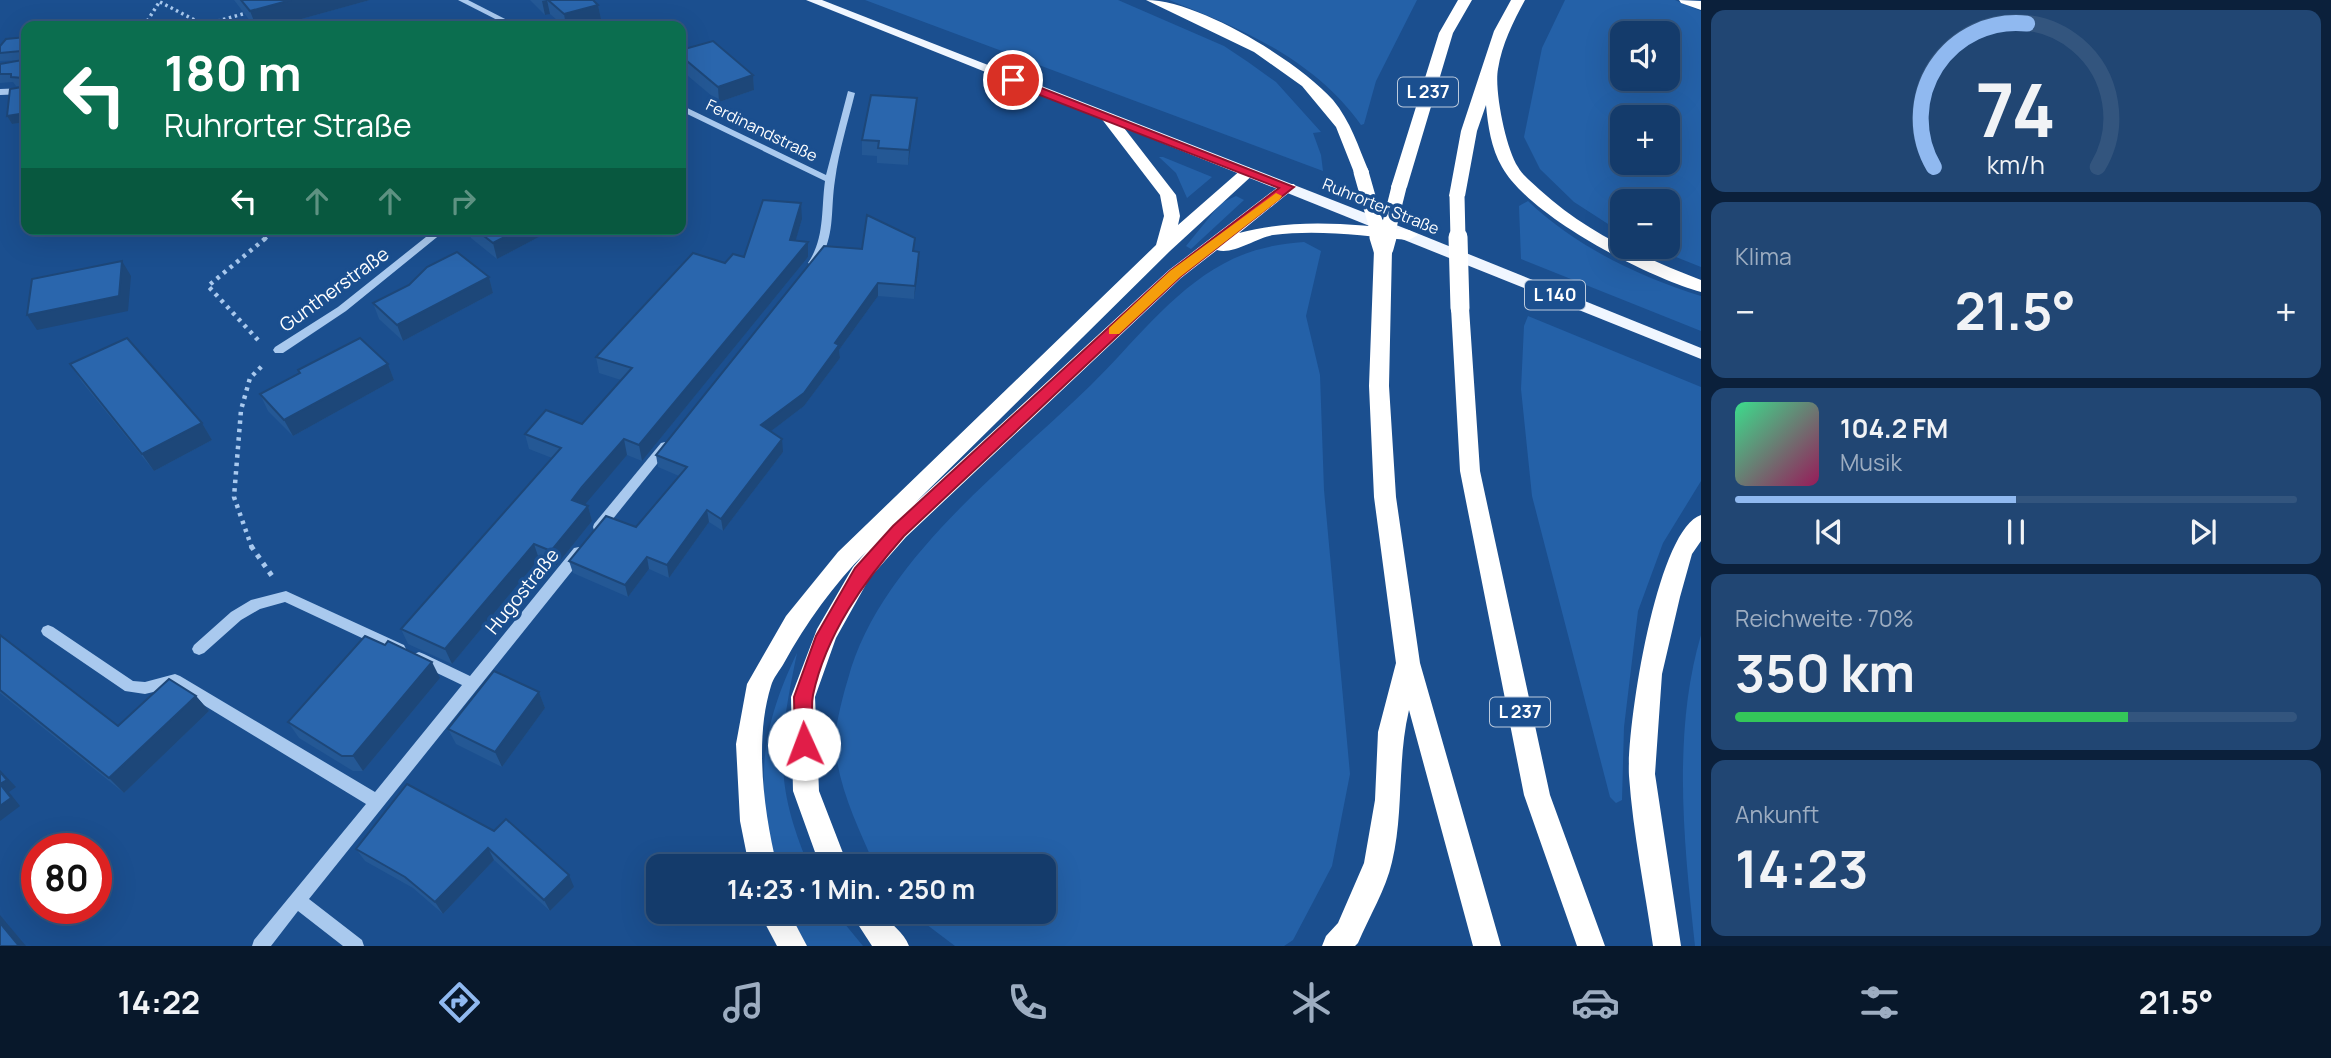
<!DOCTYPE html>
<html lang="de">
<head>
<meta charset="utf-8">
<style>
  body { margin:0; font-family:Manrope,sans-serif; background:#214673; color:#f1f3f6; height:100vh; display:flex; flex-direction:column; font-size:26px; white-space:nowrap }
  * { box-sizing:border-box; margin:0 }
  p { font-size:23px; color:#9dadc1 }
  .icon { flex:none; width:38px; height:38px; fill:none; stroke:currentColor; stroke-width:2; stroke-linecap:round; stroke-linejoin:round }
  .map { position:relative; flex:1; overflow:hidden }
  .sheet { display:flex; flex-direction:column; gap:10px; padding:10px; background:#0b203b; width:630px }
  .sheet>* { flex:none }
  .top-card { position:absolute; left:21px; top:21px; width:665px; height:214px; border-radius:14px; box-shadow:0 7px 28px #0002,0 0 0 2px #33557e; background:#0b6e4f; color:#fff; overflow:hidden }
  .fabs { position:absolute; left:1610px; top:21px; display:grid; gap:14px }
  .fabs a { display:grid; place-items:center; width:70px; height:70px; border-radius:14px; background:#143b6b; box-shadow:0 7px 28px #0002,0 0 0 2px #33557e; font-size:35px }
  .speed { position:absolute; left:21px; top:833px; display:flex; gap:14px; font-size:35px; font-weight:700; text-align:center }
  .speed>* { display:grid; place-content:center; width:91px; height:91px; border-radius:50%; background:#143b6b; box-shadow:0 7px 28px #0002,0 0 0 2px #33557e; line-height:1 }
  .speed .limit { border:10px solid #d22; background:#fff; color:#111 }
  .pin { position:absolute; display:grid; place-items:center; width:60px; height:60px; color:#fff; margin:-30px; border:4px solid #fff; border-radius:50%; box-shadow:0 2px 7px #0007 }
  .me { position:absolute; width:77px; margin:-38px; rotate:358deg; stroke-linejoin:round; filter:drop-shadow(0 0 5px #0008) }
  .turn { display:flex; align-items:center; gap:24px; height:147px; padding:0 28px; font-size:32px }
  .turn .icon { width:91px; height:91px; stroke-width:2.5 }
  .turn b { display:block; font-size:49px; line-height:60px }
  .lanes { display:flex; align-items:center; height:66px; padding:0 28px; background:#0003; justify-content:center; gap:35px; direction:ltr }
  .lanes .off { opacity:.35 }
  .big { font-size:52px; font-weight:700; line-height:1.1 }
  .sheet .tile { flex:1; display:flex; flex-direction:column; justify-content:center; gap:10px; min-width:0; padding:0 24px; border-radius:14px; background:#214673 }
  .sheet .dial { align-items:center; gap:0 }
  .dial svg { height:182px; overflow:visible; fill:none; stroke:#33557e; stroke-width:7; stroke-linecap:round; text-anchor:middle }
  .dial text { fill:#f1f3f6; stroke:none }
  .song { display:flex; align-items:center; gap:21px }
  .cover { width:84px; height:84px; border-radius:10px; background:linear-gradient(135deg,hsl(150 70% 55%),hsl(330 70% 35%)) }
  .played { height:7px; border-radius:4px; background:linear-gradient(90deg,#90b9f0 50%,#33557e 50%) }
  .keys { display:flex; justify-content:space-around; direction:ltr }
  .heat { display:flex; justify-content:space-between; align-items:center; font-size:38px; direction:ltr }
  .charge { height:10px; border-radius:5px; background:linear-gradient(90deg,#34c759 70%,#33557e 0) }
  .trip { position:absolute; left:646px; top:854px; width:410px; height:70px; border-radius:14px; background:#143b6b; box-shadow:0 7px 28px #0002,0 0 0 2px #33557e; font-weight:700; line-height:70px; text-align:center }
  .tabs { display:flex; height:112px; justify-content:space-around; align-items:center; background:#08182b; color:#9dadc1 }
  .tabs .icon { width:49px; height:49px }
  .tabs .active { color:#90b9f0 }
  .tabs b { font-size:32px; color:#f1f3f6 }
  main { display:flex; flex:1; min-height:0 }
  .map>svg:first-child { display:block }
  .green { fill:#2461a8; fill-rule:evenodd }
  .lines { fill:none; stroke-linecap:round; stroke-linejoin:round }
  .path-far2 { stroke:#a9c9ee; stroke-width:3.5; stroke-dasharray:2.5 3.5; stroke-linecap:butt }
  .path-far1 { stroke:#a9c9ee; stroke-width:4.5; stroke-dasharray:3.5 5; stroke-linecap:butt }
  .path { stroke:#a9c9ee; stroke-width:5; stroke-dasharray:4.5 6; stroke-linecap:butt }
  .minor { fill:#a9c9ee; fill-rule:evenodd }
  .major { fill:#f0f6ff; fill-rule:evenodd }
  .highway { fill:#fff; fill-rule:evenodd }
  .highway-bridge-far1 { stroke:#fff; stroke-width:15 }
  .highway-bridge { stroke:#fff; stroke-width:19 }
  .wall { fill:#245895 }
  .shaded-wall { fill:#1d4779 }
  .building { fill:#2a66ad; stroke:#1d4779; stroke-width:2 }
  .route { fill:#e11d48; stroke:#92132f; stroke-width:2 }
  .slow { fill:#f59e0b }
  .labels { text-anchor:middle; stroke-width:7; stroke-linejoin:round; paint-order:stroke }
  .far-street-label { font-size:16px; fill:#fff; stroke:#1b4f8f }
  .shield { fill:#1b4f8f; stroke:#bbcadd; stroke-width:2 }
  .shield-label { font-size:18px; font-weight:bold; fill:#fff }
  .street-label { font-size:19px; fill:#fff; stroke:#1b4f8f }
</style>
</head>
<body>
<main>
<div class="map">
<svg width="1701" height="946" viewBox="0 0 1701 946">
  <rect width="100%" height="100%" fill="#1b4f8f"/>
  <g class="green">
    <polygon points="865,0 1118,0 1224,46 1248,62 1276,82 1321,132 1313,133 1321,155 1323,171"/>
    <path d="M1169 0H1417L1376 81 1364 124 1361 125C1315 60 1241 28 1169 0Z"/>
    <path d="M1565 0H1675L1701 11V267L1651 247H1668V201H1622V233L1574 202 1540 169 1524 137 1542 48ZM1622 33H1668V79H1622ZM1622 117H1668V163H1622Z"/>
    <polygon points="1159,157 1163,157 1212,177 1187,198 1176,173"/>
    <polygon points="1236,196 1244,200 1191,249 1186,246 1221,203"/>
    <path d="M1528 201C1575 246 1639 277 1701 296V331L1521 259 1519 206Z"/>
    <path d="M1304 242 1321 251 1306 316 1320 375 1324 490 1350 774 1332 866 1293 940 1284 946H955L910 912H1043V866H875C858 827 839 789 835 746 834 730 843 695 848 679 879 562 1007 467 1091 385 1132 345 1171 292 1223 264 1248 250 1275 244 1304 242Z"/>
    <polygon points="1528,316 1701,387 1701,481 1663,543 1638,611 1624,727 1622,800 1616,803 1610,797 1532,496 1521,389 1524,326"/>
    <path d="M1701 635V946H1695C1684 845 1672 733 1701 635Z"/>
    <path d="M797 653C779 740 773 782 809 866H774C756 784 760 729 797 653Z"/>
    <polygon points="789,912 835,912 863,946 807,946"/>
  </g>
  <g class="lines">
    <g class="path-far2">
      <polyline points="160,2 206,26"/>
      <polyline points="144,26 160,1"/>
      <polyline points="200,26 250,12"/>
      <polyline points="442,26 458,21"/>
      <polyline points="265,239 277,229"/>
    </g>
    <g class="path-far1">
      <polyline points="258,340 208,286 267,237"/>
      <polyline points="252,548 234,497 241,410 250,378 264,364"/>
    </g>
    <polyline class="path" points="251,546 272,576"/>
    <g class="minor">
      <polygon points="458,0 468,0 519,26 509,26"/>
      <polygon points="26,88 26,94 0,95 0,89"/>
      <path d="M848 91 855 93C848 122 839 150 835 180 830 212 836 236 817 265L813 266 808 263C825 238 821 210 825 181L681 111V105L826 175Z"/>
      <polygon points="436,229 447,229 346,311 283,353 275,353 273,350 275,347 338,307"/>
      <polygon points="665,442 669,443 671,446 669,449 604,530 594,530 593,527 594,524 661,443"/>
      <polygon points="579,547 584,548 586,552 584,556 309,899 362,940 364,946 343,946 298,911 271,946 252,946 254,940 366,804 174,687 145,694 125,691 43,635 41,631 43,627 48,625 53,627 133,681 145,682 175,674 180,676 375,792 462,685 414,662 412,658 414,654 419,652 424,654 470,676 574,548"/>
      <polygon points="286,591 404,645 406,649 404,653 399,655 394,653 285,602 260,609 241,620 204,653 199,655 194,653 192,649 194,645 231,612 251,600"/>
    </g>
    <polygon class="major" points="806,0 822,0 1414,232 1701,348 1701,359"/>
    <g class="highway">
      <path d="M1146 0C1199 0 1298 61 1333 100 1351 122 1358 146 1369 172L1367 175H1355L1336 127 1302 86 1254 52Z"/>
      <polygon points="1458,0 1472,0 1453,33 1407,187 1405,190 1393,190 1391,187 1439,33"/>
      <path d="M1511 0H1525C1513 22 1502 44 1498 69 1494 90 1506 149 1518 167 1523 176 1533 183 1540 190 1587 233 1642 257 1701 280V292C1647 277 1530 217 1502 167 1491 148 1488 126 1486 105L1477 131 1465 196 1457 201 1449 196 1461 131 1494 31Z"/>
      <polygon points="1679,0 1701,1 1701,10 1681,3"/>
      <path d="M1109 113 1114 115 1176 195 1180 216 1178 225 1242 169 1248 167 1256 172 1170 251 915 503 1169 270 1282 184H1294L1296 187 1239 233C1296 218 1351 224 1409 230L1418 235 1409 240C1364 236 1319 229 1273 235 1256 238 1233 255 1217 250L1181 278 906 537 869 579 836 638 815 697 819 791 848 866H820L793 791 791 697 817 629 853 567 866 552C834 584 806 623 784 663 780 670 773 678 771 686 754 740 764 813 777 866H749L740 821 736 744 747 684 786 616 838 552 1156 245 1164 216 1160 195 1101 118Z"/>
      <path d="M1383 245 1392 250 1389 386 1396 497 1420 663 1501 946H1473L1409 710C1397 760 1404 812 1392 862 1386 889 1369 917 1358 943L1355 946H1322L1326 936 1338 923 1364 863 1375 800 1378 732 1396 663 1374 497 1369 386 1374 250Z"/>
      <polygon points="1460,302 1469,308 1480,471 1550,795 1605,946 1577,946 1524,795 1460,471 1451,308"/>
      <path d="M1701 515V541L1692 554 1680 597 1662 674 1655 774 1681 946H1653C1645 890 1633 833 1629 776 1626 731 1656 529 1701 515Z"/>
      <polygon points="759,912 789,912 807,946 777,946"/>
      <path d="M850 912H881C890 924 904 932 909 946H872Z"/>
    </g>
    <g class="highway-bridge-far1">
      <polyline points="1361,172 1380,239"/>
      <polyline points="1457,196 1458,239"/>
      <polyline points="1386,239 1399,187"/>
    </g>
    <g class="highway-bridge">
      <polyline points="1379,237 1383,250"/>
      <polyline points="1458,237 1460,308"/>
      <polyline points="1384,248 1387,237"/>
    </g>
  </g>
  <g class="wall">
    <polygon points="234,0 370,0 276,26 254,26"/>
    <polygon points="530,0 593,0 598,5 601,19 576,26 564,26 550,14 545,15"/>
    <polygon points="26,37 26,122 12,124 7,116 23,86 16,86 13,82 0,83 0,64 23,60 0,61 0,46"/>
    <polygon points="681,50 753,75 754,90 719,102 681,70"/>
    <polygon points="916,113 908,165 877,163 877,156 862,155 862,140"/>
    <polygon points="802,219 795,241 808,242 808,257 642,461 627,455 586,502 584,504 588,506 592,521 556,566 539,559 452,664 408,644 401,629 552,458 529,449 525,434 582,424 621,380 599,373 596,357 725,263 744,257"/>
    <polygon points="468,229 554,229 497,259 471,238"/>
    <polygon points="915,252 919,252 914,299 878,296 839,350 840,358 804,406 771,431 783,452 723,531 709,522 669,578 649,569 628,597 573,573 569,561 636,527 679,476 658,467 656,455"/>
    <polygon points="489,277 493,293 403,341 379,319 373,303"/>
    <polygon points="70,364 202,423 212,440 154,471 82,382"/>
    <polygon points="388,364 394,380 293,436 268,411 260,394 300,374 298,370"/>
    <polygon points="0,635 118,726 196,696 209,711 124,793 0,693"/>
    <polygon points="440,678 363,771 353,771 299,738 288,722"/>
    <polygon points="539,692 545,708 502,767 456,744 448,729"/>
    <polygon points="407,784 574,887 550,911 494,860 443,914 413,888 365,861 356,849"/>
  </g>
  <g class="shaded-wall">
    <polygon points="291,0 370,0 276,26 256,26 250,11"/>
    <polygon points="547,0 550,14 545,15 542,1"/>
    <polygon points="598,5 601,19 576,26 566,26 564,14"/>
    <polygon points="753,75 754,90 719,102 718,87"/>
    <polygon points="917,98 916,113 908,165 909,150"/>
    <polygon points="26,113 26,122 12,124 7,116"/>
    <polygon points="801,203 802,219 791,256 790,240"/>
    <polygon points="520,229 554,229 497,259 493,243"/>
    <polygon points="808,242 808,257 642,461 639,445"/>
    <polygon points="919,252 919,265 914,299 915,286"/>
    <polygon points="122,261 131,276 128,311 37,330 27,315"/>
    <polygon points="489,277 493,293 403,341 397,325"/>
    <polygon points="878,283 878,296 839,350 840,358 804,406 762,438 761,425 835,343"/>
    <polygon points="388,364 394,380 293,436 284,420"/>
    <polygon points="202,423 212,440 154,471 142,454"/>
    <polygon points="624,439 627,455 576,515 572,500"/>
    <polygon points="782,439 783,452 723,531 721,519"/>
    <polygon points="588,506 592,521 556,566 551,551"/>
    <polygon points="707,510 709,522 669,578 667,565"/>
    <polygon points="534,544 539,559 452,664 445,649"/>
    <polygon points="647,557 649,569 628,597 625,585"/>
    <polygon points="432,662 440,678 363,771 353,756"/>
    <polygon points="539,692 545,708 502,767 495,752"/>
    <polygon points="196,696 209,711 124,793 109,778"/>
    <polygon points="0,770 16,787 9,792 20,806 0,821"/>
    <polygon points="488,848 494,860 443,914 435,902"/>
    <polygon points="569,875 574,887 550,911 544,900"/>
    <polygon points="0,915 26,946 19,946 0,923"/>
  </g>
  <g class="building">
    <polygon points="241,0 291,0 250,11"/>
    <polygon points="548,0 593,0 598,5 564,14"/>
    <polygon points="26,37 26,113 7,116 10,89 23,87 23,78 11,77 11,74 0,74 0,64 23,60 24,54 21,51 0,53 0,46 6,39"/>
    <polygon points="713,41 753,75 718,87 681,56 681,50"/>
    <polygon points="871,95 917,98 909,150 878,148 879,141 862,140"/>
    <polygon points="763,200 801,203 790,240 808,242 639,445 624,439 582,487 572,500 588,506 551,551 534,544 445,649 401,629 561,448 525,434 546,410 582,424 632,368 596,357 693,253 725,263 733,254 744,257"/>
    <polygon points="867,215 915,238 913,251 919,252 915,286 878,283 835,343 839,345 804,393 761,425 782,439 721,519 707,510 667,565 647,557 625,585 569,561 606,516 636,527 687,467 656,455 824,246 862,249"/>
    <polygon points="475,229 520,229 493,243"/>
    <polygon points="457,252 489,277 397,325 373,303 409,285 427,267"/>
    <polygon points="122,261 119,296 27,315 32,279"/>
    <polygon points="127,338 202,423 142,454 70,364"/>
    <polygon points="360,338 388,364 284,420 260,394 300,373 298,370"/>
    <polygon points="0,635 118,726 169,679 196,696 109,778 0,690"/>
    <polygon points="365,636 385,645 388,641 432,662 353,756 342,756 288,722"/>
    <polygon points="494,671 539,692 495,752 448,729"/>
    <polygon points="0,772 7,780 0,784 11,798 0,806"/>
    <polygon points="407,784 494,831 506,819 569,875 544,900 488,848 435,902 405,877 356,849"/>
    <polygon points="0,923 19,946 0,946"/>
  </g>
  <path class="route" d="M1013 77 1294 187 1180 277 904 536C864 581 826 634 813 695 810 710 814 729 814 744L811 750 804 753 798 750 795 744 794 697 816 636 855 568 893 526 1170 271 1279 188 1009 83V78Z"/>
  <polygon class="slow" points="1276,193 1282,196 1280,199 1180,277 1119,334 1109,334 1109,328 1170,271"/>
  <g class="labels">
    <g class="far-street-label">
      <text transform="translate(762 130) rotate(26)" y="6">Ferdinandstraße</text>
      <text transform="translate(1381 206) rotate(22)" y="6">Ruhrorter Straße</text>
    </g>
    <g class="shield">
      <rect x="1398" y="77.5" width="60" height="29" rx="5"/>
      <rect x="1525" y="280.5" width="60" height="29" rx="5"/>
      <rect x="1490" y="697.5" width="60" height="29" rx="5"/>
    </g>
    <g class="shield-label">
      <text x="1428" y="98">L 237</text>
      <text x="1555" y="301">L 140</text>
      <text x="1520" y="718">L 237</text>
    </g>
    <g class="street-label">
      <text transform="translate(334 289) rotate(-36)" y="7">Guntherstraße</text>
      <text transform="translate(522 591) rotate(-51)" y="7">Hugostraße</text>
    </g>
  </g>
</svg>
<div class="fabs">
<a><svg class="icon" aria-label="sound" viewBox="0 0 24 24"><path d="M4 9h4l5-4v14l-5-4H4zM17 9q2 3 0 6"/></svg></a>
<a>+</a>
<a>−</a>
</div>
<div class="speed"><div class="limit">80</div></div>
<div class="pin" style="left:1013px;top:80px;background:#d93025"><svg class="icon" aria-label="arrive" viewBox="0 0 24 24"><path d="M6 21V4h12l-3 4 3 4H6"/></svg></div>
<svg class="me" style="left:804px;top:744px" viewBox="-20 -20 40 40"><circle r="19" fill="#fff"/><path d="M0-13L10 11 0 6-10 11z" fill="#e11d48"/></svg>
<div class="trip">14:23 · 1 Min. · 250 m</div>
<div class="top-card">
<div class="turn"><svg class="icon" aria-label="left" viewBox="0 0 24 24"><path d="M17 20v-9H6M10 6l-5 5 5 5"/></svg><div><b>180 m</b>Ruhrorter Straße</div></div>
<div class="lanes"><svg class="icon" aria-label="left" viewBox="0 0 24 24"><path d="M17 20v-9H6M10 6l-5 5 5 5"/></svg><svg class="icon off" aria-label="ahead" viewBox="0 0 24 24"><path d="M12 20V5M6 11l6-6 6 6"/></svg><svg class="icon off" aria-label="ahead" viewBox="0 0 24 24"><path d="M12 20V5M6 11l6-6 6 6"/></svg><svg class="icon off" aria-label="right" viewBox="0 0 24 24"><path d="M7 20v-9h11M14 6l5 5-5 5"/></svg></div>
</div>
</div>
<section class="sheet">
<div class="tile dial"><svg viewBox="0 0 100 80">
<path d="M14 69A42 42 0 1 1 86 69"/>
<path d="M14 69A42 42 0 0 1 55 6" stroke="#90b9f0"/>
<text x="50" y="56" font-size="32" font-weight="700">74</text>
<text x="50" y="72" font-size="11">km/h</text>
</svg></div>
<div class="tile"><p>Klima</p>
<div class="heat"><a>−</a><b class="big">21.5°</b><a>+</a></div>
</div>
<div class="tile">
<div class="song"><i class="cover"></i><div><b>104.2 FM</b><p>Musik</p></div></div>
<div class="played"></div>
<div class="keys"><svg class="icon" aria-label="previous" viewBox="0 0 24 24"><path d="M18 5L8 12l10 7zM5 5v14"/></svg><svg class="icon" aria-label="pause" viewBox="0 0 24 24"><path d="M8 5v14M16 5v14"/></svg><svg class="icon" aria-label="next" viewBox="0 0 24 24"><path d="M6 5l10 7-10 7zM19 5v14"/></svg></div>
</div>
<div class="tile"><p>Reichweite · 70%</p><b class="big">350 km</b><div class="charge"></div></div>
<div class="tile"><p>Ankunft</p><b class="big">14:23</b></div>
</section>
</main>
<nav class="tabs">
<b>14:22</b>
<svg class="icon active" aria-label="directions" viewBox="0 0 24 24"><path d="M12 3l9 9-9 9-9-9zM9 14v-3h6M13 9l2 2-2 2"/></svg>
<svg class="icon" aria-label="music" viewBox="0 0 24 24"><path d="M9 18V5l10-2v13"/><circle cx="6" cy="18" r="3"/><circle cx="16" cy="16" r="3"/></svg>
<svg class="icon" aria-label="phone" viewBox="0 0 24 24"><path d="M5 4h4l2 5-3 2q2 4 5 5l2-3 5 2v4C11 20 4 13 5 4z"/></svg>
<svg class="icon" aria-label="climate" viewBox="0 0 24 24"><path d="M12 3v18M4 7l16 10M4 17L20 7"/></svg>
<svg class="icon" aria-label="car" viewBox="0 0 24 24"><path d="M5 17H2v-5l4-1 3-4h7l3 4 3 1v5h-3M9 17h6M6 11h13"/><circle cx="7" cy="17" r="2"/><circle cx="17" cy="17" r="2"/></svg>
<svg class="icon" aria-label="filters" viewBox="0 0 24 24"><path d="M4 7h16M4 17h16"/><circle cx="9" cy="7" r="2"/><circle cx="15" cy="17" r="2"/></svg>
<b>21.5°</b>
</nav>
</body>
</html>
